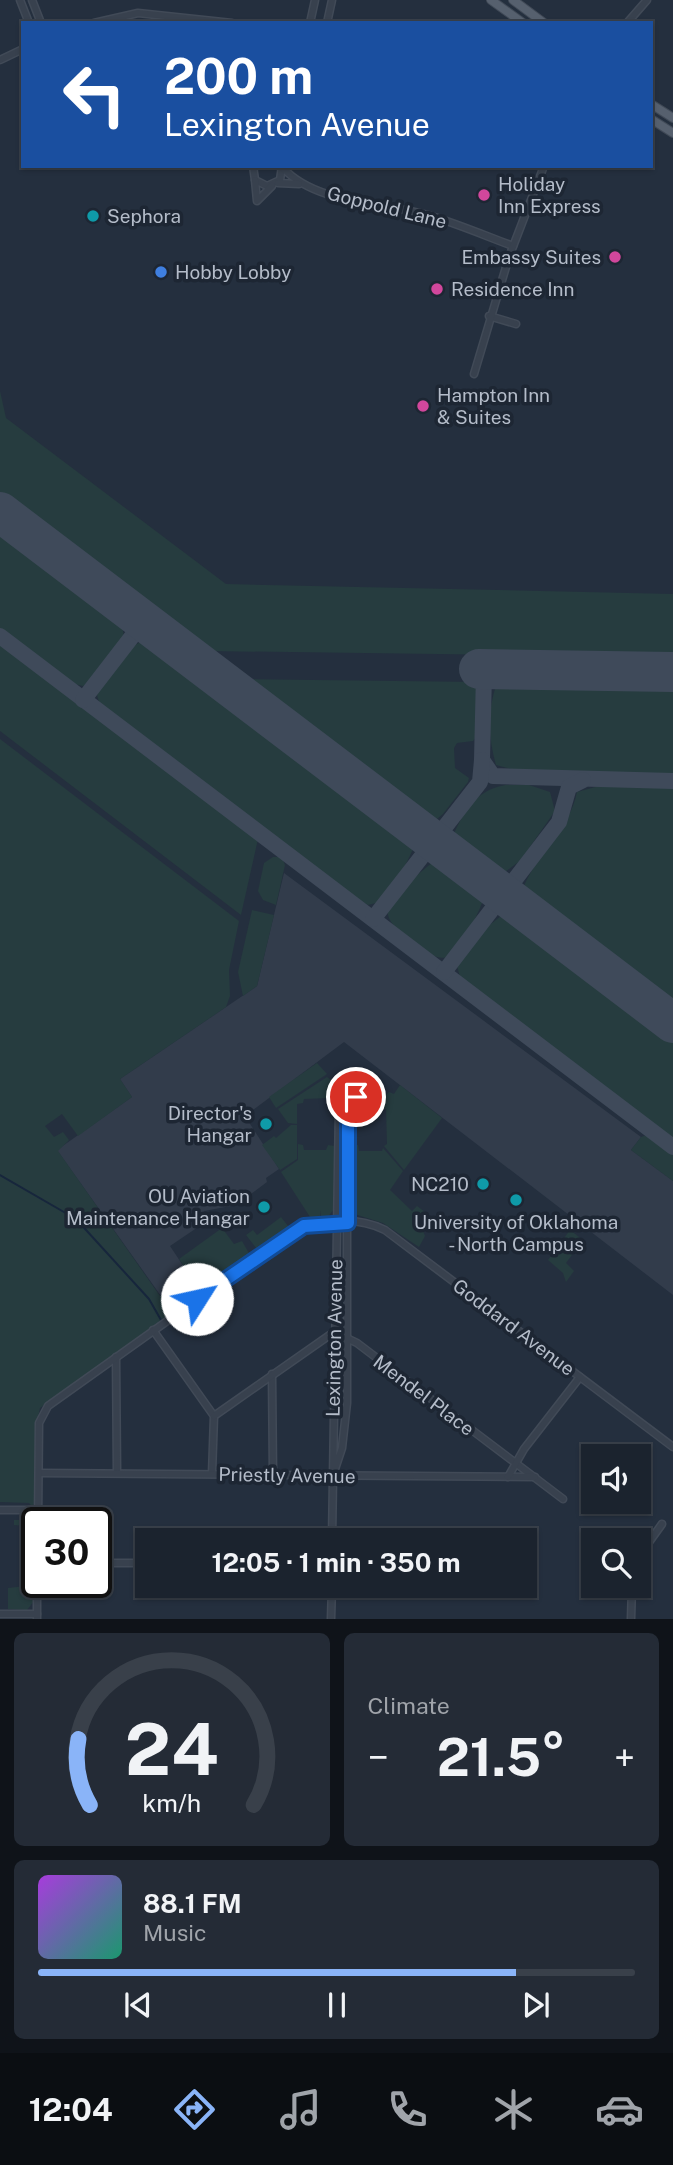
<!DOCTYPE html>
<html lang="en">
<head>
<meta charset="utf-8">
<style>
  body { margin:0; font-family:"Public Sans",sans-serif; background:#242b36; color:#f1f3f6; height:100vh; display:flex; flex-direction:column; font-size:26px; white-space:nowrap }
  * { box-sizing:border-box; margin:0 }
  p { font-size:23px; color:#a0a4aa }
  .icon { flex:none; width:38px; height:38px; fill:none; stroke:currentColor; stroke-width:2; stroke-linecap:round; stroke-linejoin:round }
  .map { position:relative; height:1619px; overflow:hidden }
  .details { display:flex; flex-direction:column; gap:14px; padding:14px; background:#0f1319; flex:1 }
  .details>* { flex:none }
  .banner { position:absolute; left:21px; top:21px; width:632px; height:147px; border-radius:0px; box-shadow:0 2px 5px #0004,0 0 0 2px #39404a; background:#1a4fa0; color:#fff; overflow:hidden }
  .tools { position:absolute; left:581px; top:1444px; display:grid; gap:14px }
  .tools a { display:grid; place-items:center; width:70px; height:70px; border-radius:0px; background:#1b232e; box-shadow:0 2px 5px #0004,0 0 0 2px #39404a; font-size:35px }
  .speed { position:absolute; left:21px; top:1507px; display:flex; gap:14px; font-size:35px; font-weight:700; text-align:center }
  .speed>* { display:grid; place-content:center; width:91px; height:91px; border-radius:50%; background:#1b232e; box-shadow:0 2px 5px #0004,0 0 0 2px #39404a; line-height:1 }
  .speed .limit { border:4px solid #111; border-radius:10px; background:#fff; color:#111 }
  .pin { position:absolute; display:grid; place-items:center; width:60px; height:60px; color:#fff; margin:-30px; border:4px solid #fff; border-radius:50%; box-shadow:0 2px 7px #0007 }
  .me { position:absolute; width:77px; margin:-38px; rotate:55deg; stroke-linejoin:round; filter:drop-shadow(0 0 5px #0008) }
  .turn { display:flex; align-items:center; gap:24px; height:147px; padding:0 28px; font-size:32px }
  .turn .icon { width:91px; height:91px; stroke-width:2.5 }
  .turn b { display:block; font-size:49px; line-height:60px }
  .big { font-size:52px; font-weight:700; line-height:1.1 }
  .details .tile { flex:1; display:flex; flex-direction:column; justify-content:center; gap:10px; min-width:0; padding:0 24px; border-radius:10px; background:#242b36 }
  .details .dial { align-items:center; gap:0 }
  .dial svg { height:182px; overflow:visible; fill:none; stroke:#39404a; stroke-width:7; stroke-linecap:round; text-anchor:middle }
  .dial text { fill:#f1f3f6; stroke:none }
  .song { display:flex; align-items:center; gap:21px }
  .cover { width:84px; height:84px; border-radius:10px; background:linear-gradient(135deg,hsl(280 70% 55%),hsl(160 70% 35%)) }
  .played { height:7px; border-radius:4px; background:linear-gradient(90deg,#8ab4f8 80%,#39404a 80%) }
  .keys { display:flex; justify-content:space-around; direction:ltr }
  .heat { display:flex; justify-content:space-between; align-items:center; font-size:38px; direction:ltr }
  .details .tiles { flex:1; display:grid; gap:14px; grid-template-columns:1fr 1fr }
  .tile:last-child { grid-column:span 2 }
  .trip { position:absolute; left:135px; top:1528px; width:402px; height:70px; border-radius:0px; background:#1b232e; box-shadow:0 2px 5px #0004,0 0 0 2px #39404a; font-weight:700; line-height:70px; text-align:center }
  .menu { display:flex; height:112px; justify-content:space-around; align-items:center; background:#0b0e12; color:#a0a4aa }
  .menu .icon { width:49px; height:49px }
  .menu .selected { color:#8ab4f8 }
  .menu b { font-size:32px; color:#f1f3f6 }
  .map>svg:first-child { display:block }
  .airport { fill:#323c4b }
  .grass { fill:#263c3f }
  .lines { fill:none; stroke-linecap:round; stroke-linejoin:round }
  .stream { stroke:#17263c; stroke-width:2 }
  .taxiway { stroke:#3f4a5a; stroke-width:16 }
  .runway { stroke:#3f4a5a; stroke-width:40 }
  .minor-casing { stroke:#414a57; stroke-width:9 }
  .major-casing { stroke:#414a57; stroke-width:10 }
  .minor { stroke:#38414e; stroke-width:6 }
  .major { stroke:#56606e; stroke-width:8 }
  .route-casing { stroke:#114b97; stroke-width:18 }
  .route { stroke:#1a73e8; stroke-width:12 }
  .hotel-dot { fill:#d1479c; stroke:#1d2633; stroke-width:2.5 }
  .culture-dot { fill:#0f9aa8; stroke:#1d2633; stroke-width:2.5 }
  .shop-dot { fill:#3f7fe0; stroke:#1d2633; stroke-width:2.5 }
  .labels { text-anchor:middle; stroke-width:7; stroke-linejoin:round; paint-order:stroke }
  .poi-label { font-size:19px; fill:#b4bcc9; stroke:#1d2633; text-anchor:start }
  .street-label { font-size:19px; fill:#b4bcc9; stroke:#1d2633 }
</style>
</head>
<body>
<div class="map">
<svg width="673" height="1619" viewBox="0 0 673 1619">
  <rect width="100%" height="100%" fill="#242f3e"/>
  <polygon class="airport" points="284,873 641,1137 631,1150 673,1181 673,1295 344,1042 245,1116 279,1169 266,1178 267,1182 236,1205 204,1211 210,1219 170,1246 190,1276 161,1296 57,1150 132,1097 120,1079 257,986"/>
  <g class="grass">
    <polygon points="0,391 6,418 226,584 673,594 673,657 207,651 0,496"/>
    <polygon points="0,530 122,625 124,637 121,643 90,683 83,686 70,683 0,630"/>
    <path d="M141 642 150 644 415 845 404 868 380 902 368 905 355 898 103 708C100 703 97 699 97 693 99 681 130 645 141 642Z"/>
    <polygon points="0,644 258,839 241,915 0,731"/>
    <polygon points="243,679 478,682 477,736 473,741 457,743 454,748 455,768 469,778 468,782 443,814 432,823"/>
    <path d="M497 683 673 685V774L518 771 496 765C488 737 487 710 497 683Z"/>
    <polygon points="0,739 239,921 229,970 230,996 226,1007 120,1079 132,1097 78,1136 62,1114 45,1126 54,1137 63,1132 69,1140 58,1151 160,1296 175,1286 183,1301 179,1307 40,1408 35,1432 35,1503 32,1506 29,1503 0,1502"/>
    <path d="M505 785H529L550 792 555 811 520 861 501 875 452 838C463 812 476 790 505 785Z"/>
    <path d="M599 786H673V1005L522 891C535 855 570 829 577 792Z"/>
    <polygon points="273,857 282,857 285,865 276,905 263,900 258,891 264,863"/>
    <path d="M436 860 484 898C479 912 461 951 447 957 434 964 384 926 388 911 392 896 423 869 436 860Z"/>
    <polygon points="252,910 274,915 257,986 243,996 238,972"/>
    <path d="M505 913 673 1041V1140L460 977 457 966C465 945 487 926 505 913Z"/>
    <polygon points="317,1063 327,1074 276,1108 269,1097"/>
    <polygon points="327,1077 341,1088 329,1098 304,1099 303,1103 297,1104 297,1124 288,1123 278,1109"/>
    <polygon points="400,1085 442,1118 404,1170 384,1146 387,1144 386,1109 374,1108 372,1104 360,1116 358,1123 354,1124 354,1135 358,1138 349,1136 350,1121 368,1102 372,1103 371,1099 379,1102 389,1092 394,1094"/>
    <polygon points="291,1125 297,1125 297,1159 280,1170 262,1145 274,1136 276,1138"/>
    <polygon points="647,1135 673,1154 673,1181 631,1150 641,1137"/>
    <polygon points="298,1144 303,1145 304,1150 326,1150 328,1145 335,1146 334,1209 328,1217 321,1217 321,1210 320,1218 310,1217 281,1172 298,1160"/>
    <polygon points="352,1145 358,1145 359,1151 382,1151 383,1148 403,1171 390,1190 412,1211 417,1206 429,1215 421,1226 425,1236 419,1247 383,1223 351,1213 349,1147"/>
    <polygon points="281,1217 288,1226 287,1230 261,1249 256,1248 246,1235 253,1230 257,1235"/>
    <polygon points="222,1228 234,1244 242,1241 250,1255 198,1294 191,1295 182,1282 190,1275 179,1259"/>
    <polygon points="570,1230 583,1240 566,1263 574,1271 566,1282 563,1273 548,1260"/>
    <polygon points="29,1513 34,1513 36,1519 34,1601 27,1610 8,1609 8,1588 26,1586 25,1526 14,1525 14,1520 29,1520"/>
  </g>
  <g class="lines">
    <polyline class="stream" points="0,1175 76,1219 149,1299 161,1320"/>
    <g class="taxiway">
      <polyline points="0,636 673,1147"/>
      <polyline points="488,670 484,673 482,760 493,776 673,781"/>
      <polyline points="83,700 144,621"/>
      <polyline points="373,919 480,782 482,760"/>
      <polyline points="444,972 559,822 569,787 583,780"/>
    </g>
    <g class="runway">
      <polyline points="0,512 673,1023"/>
      <polyline points="479,669 673,672"/>
    </g>
    <defs>
      <g id="minor">
        <polyline points="20,0 29,23"/>
        <polyline points="32,0 41,23"/>
        <polyline points="94,23 138,13 232,23"/>
        <polyline points="310,23 315,0"/>
        <polyline points="327,23 332,0"/>
        <polyline points="627,23 647,0"/>
        <polyline points="0,60 23,49"/>
        <polyline points="253,166 255,180 267,186 280,180 282,166"/>
        <path d="M283 168C317 205 385 202 431 216 458 224 486 236 513 246"/>
        <polyline points="255,180 257,201 272,186"/>
        <polyline points="278,183 299,184"/>
        <polyline points="489,316 516,324"/>
        <polyline points="474,374 509,257 544,166"/>
        <polyline points="153,1330 214,1416 212,1474"/>
        <polyline points="116,1357 117,1473"/>
        <polyline points="272,1374 273,1475"/>
        <polyline points="214,1416 334,1332 357,1343 563,1499"/>
        <polyline points="39,1473 535,1477"/>
        <polyline points="508,1477 524,1449 580,1377"/>
        <polyline points="0,1510 38,1510"/>
        <path d="M38 1522 39 1423 48 1406 285 1237C313 1219 355 1215 385 1230L673 1447"/>
        <polyline points="332,1540 339,1106 342,1098 349,1095 356,1097 359,1102 348,1122 347,1142 347,1403 342,1448 333,1475"/>
        <polyline points="639,1556 662,1524"/>
        <polyline points="96,1563 147,1563"/>
        <polyline points="0,1614 37,1614"/>
        <polyline points="37,1619 37,1582"/>
        <polyline points="331,1619 332,1586"/>
        <polyline points="631,1619 632,1586"/>
      </g>
      <g id="major">
        <polyline points="491,0 523,23"/>
        <polyline points="513,0 544,23"/>
        <polyline points="651,104 673,118"/>
        <polyline points="651,119 673,133"/>
      </g>
    </defs>
    <use href="#minor" class="minor-casing"/>
    <use href="#major" class="major-casing"/>
    <use href="#minor" class="minor"/>
    <use href="#major" class="major"/>
  </g>
  <g class="lines">
    <defs>
      <polyline id="route" points="197,1299 304,1226 348,1223 348,1125 358,1106 356,1097"/>
    </defs>
    <use href="#route" class="route-casing"/>
    <use href="#route" class="route"/>
  </g>
  <g class="hotel-dot">
    <circle cx="484" cy="195" r="7"/>
    <circle cx="615" cy="257" r="7"/>
    <circle cx="437" cy="289" r="7"/>
    <circle cx="423" cy="406" r="7"/>
  </g>
  <g class="culture-dot">
    <circle cx="93" cy="216" r="7"/>
    <circle cx="266" cy="1124" r="7"/>
    <circle cx="483" cy="1184" r="7"/>
    <circle cx="516" cy="1200" r="7"/>
    <circle cx="264" cy="1207" r="7"/>
  </g>
  <circle class="shop-dot" cx="161" cy="272" r="7"/>
  <g class="labels">
    <g class="poi-label">
      <text x="498" y="191">Holiday<tspan x="498" dy="22">Inn Express</tspan></text>
      <text x="107" y="223">Sephora</text>
      <text x="601" y="264" text-anchor="end">Embassy Suites</text>
      <text x="175" y="279">Hobby Lobby</text>
      <text x="451" y="296">Residence Inn</text>
      <text x="437" y="402">Hampton Inn<tspan x="437" dy="22">&amp; Suites</tspan></text>
      <text x="252" y="1120" text-anchor="end">Director's<tspan x="252" dy="22">Hangar</tspan></text>
      <text x="469" y="1191" text-anchor="end">NC210</text>
      <text x="250" y="1203" text-anchor="end">OU Aviation<tspan x="250" dy="22">Maintenance Hangar</tspan></text>
      <text x="516" y="1229" text-anchor="middle">University of Oklahoma<tspan x="516" dy="22">- North Campus</tspan></text>
    </g>
    <g class="street-label">
      <text transform="translate(387 207) rotate(14)" y="7">Goppold Lane</text>
      <text transform="translate(514 1327) rotate(37)" y="7">Goddard Avenue</text>
      <text transform="translate(334 1338) rotate(-89)" y="7">Lexington Avenue</text>
      <text transform="translate(424 1395) rotate(37)" y="7">Mendel Place</text>
      <text transform="translate(287 1475) rotate(1)" y="7">Priestly Avenue</text>
    </g>
  </g>
</svg>
<div class="tools">
<a><svg class="icon" aria-label="sound" viewBox="0 0 24 24"><path d="M4 9h4l5-4v14l-5-4H4zM17 9q2 3 0 6"/></svg></a>
<a><svg class="icon" aria-label="search" viewBox="0 0 24 24"><circle cx="10" cy="10" r="6"/><path d="M15 15l6 6"/></svg></a>
</div>
<div class="speed"><div class="limit">30</div></div>
<div class="pin" style="left:356px;top:1097px;background:#d93025"><svg class="icon" aria-label="arrive" viewBox="0 0 24 24"><path d="M6 21V4h12l-3 4 3 4H6"/></svg></div>
<svg class="me" style="left:197px;top:1299px" viewBox="-20 -20 40 40"><circle r="19" fill="#fff"/><path d="M0-13L10 11 0 6-10 11z" fill="#1a73e8"/></svg>
<div class="trip">12:05 · 1 min · 350 m</div>
<div class="banner">
<div class="turn"><svg class="icon" aria-label="left" viewBox="0 0 24 24"><path d="M17 20v-9H6M10 6l-5 5 5 5"/></svg><div><b>200 m</b>Lexington Avenue</div></div>
</div>
</div>
<section class="details">
<div class="tiles">
<div class="tile dial"><svg viewBox="0 0 100 80">
<path d="M14 69A42 42 0 1 1 86 69"/>
<path d="M14 69A42 42 0 0 1 9 40" stroke="#8ab4f8"/>
<text x="50" y="56" font-size="32" font-weight="700">24</text>
<text x="50" y="72" font-size="11">km/h</text>
</svg></div>
<div class="tile"><p>Climate</p>
<div class="heat"><a>−</a><b class="big">21.5°</b><a>+</a></div>
</div>
<div class="tile">
<div class="song"><i class="cover"></i><div><b>88.1 FM</b><p>Music</p></div></div>
<div class="played"></div>
<div class="keys"><svg class="icon" aria-label="previous" viewBox="0 0 24 24"><path d="M18 5L8 12l10 7zM5 5v14"/></svg><svg class="icon" aria-label="pause" viewBox="0 0 24 24"><path d="M8 5v14M16 5v14"/></svg><svg class="icon" aria-label="next" viewBox="0 0 24 24"><path d="M6 5l10 7-10 7zM19 5v14"/></svg></div>
</div>
</div>
</section>
<nav class="menu">
<b>12:04</b>
<svg class="icon selected" aria-label="directions" viewBox="0 0 24 24"><path d="M12 3l9 9-9 9-9-9zM9 14v-3h6M13 9l2 2-2 2"/></svg>
<svg class="icon" aria-label="music" viewBox="0 0 24 24"><path d="M9 18V5l10-2v13"/><circle cx="6" cy="18" r="3"/><circle cx="16" cy="16" r="3"/></svg>
<svg class="icon" aria-label="phone" viewBox="0 0 24 24"><path d="M5 4h4l2 5-3 2q2 4 5 5l2-3 5 2v4C11 20 4 13 5 4z"/></svg>
<svg class="icon" aria-label="climate" viewBox="0 0 24 24"><path d="M12 3v18M4 7l16 10M4 17L20 7"/></svg>
<svg class="icon" aria-label="car" viewBox="0 0 24 24"><path d="M5 17H2v-5l4-1 3-4h7l3 4 3 1v5h-3M9 17h6M6 11h13"/><circle cx="7" cy="17" r="2"/><circle cx="17" cy="17" r="2"/></svg>
</nav>
</body>
</html>
